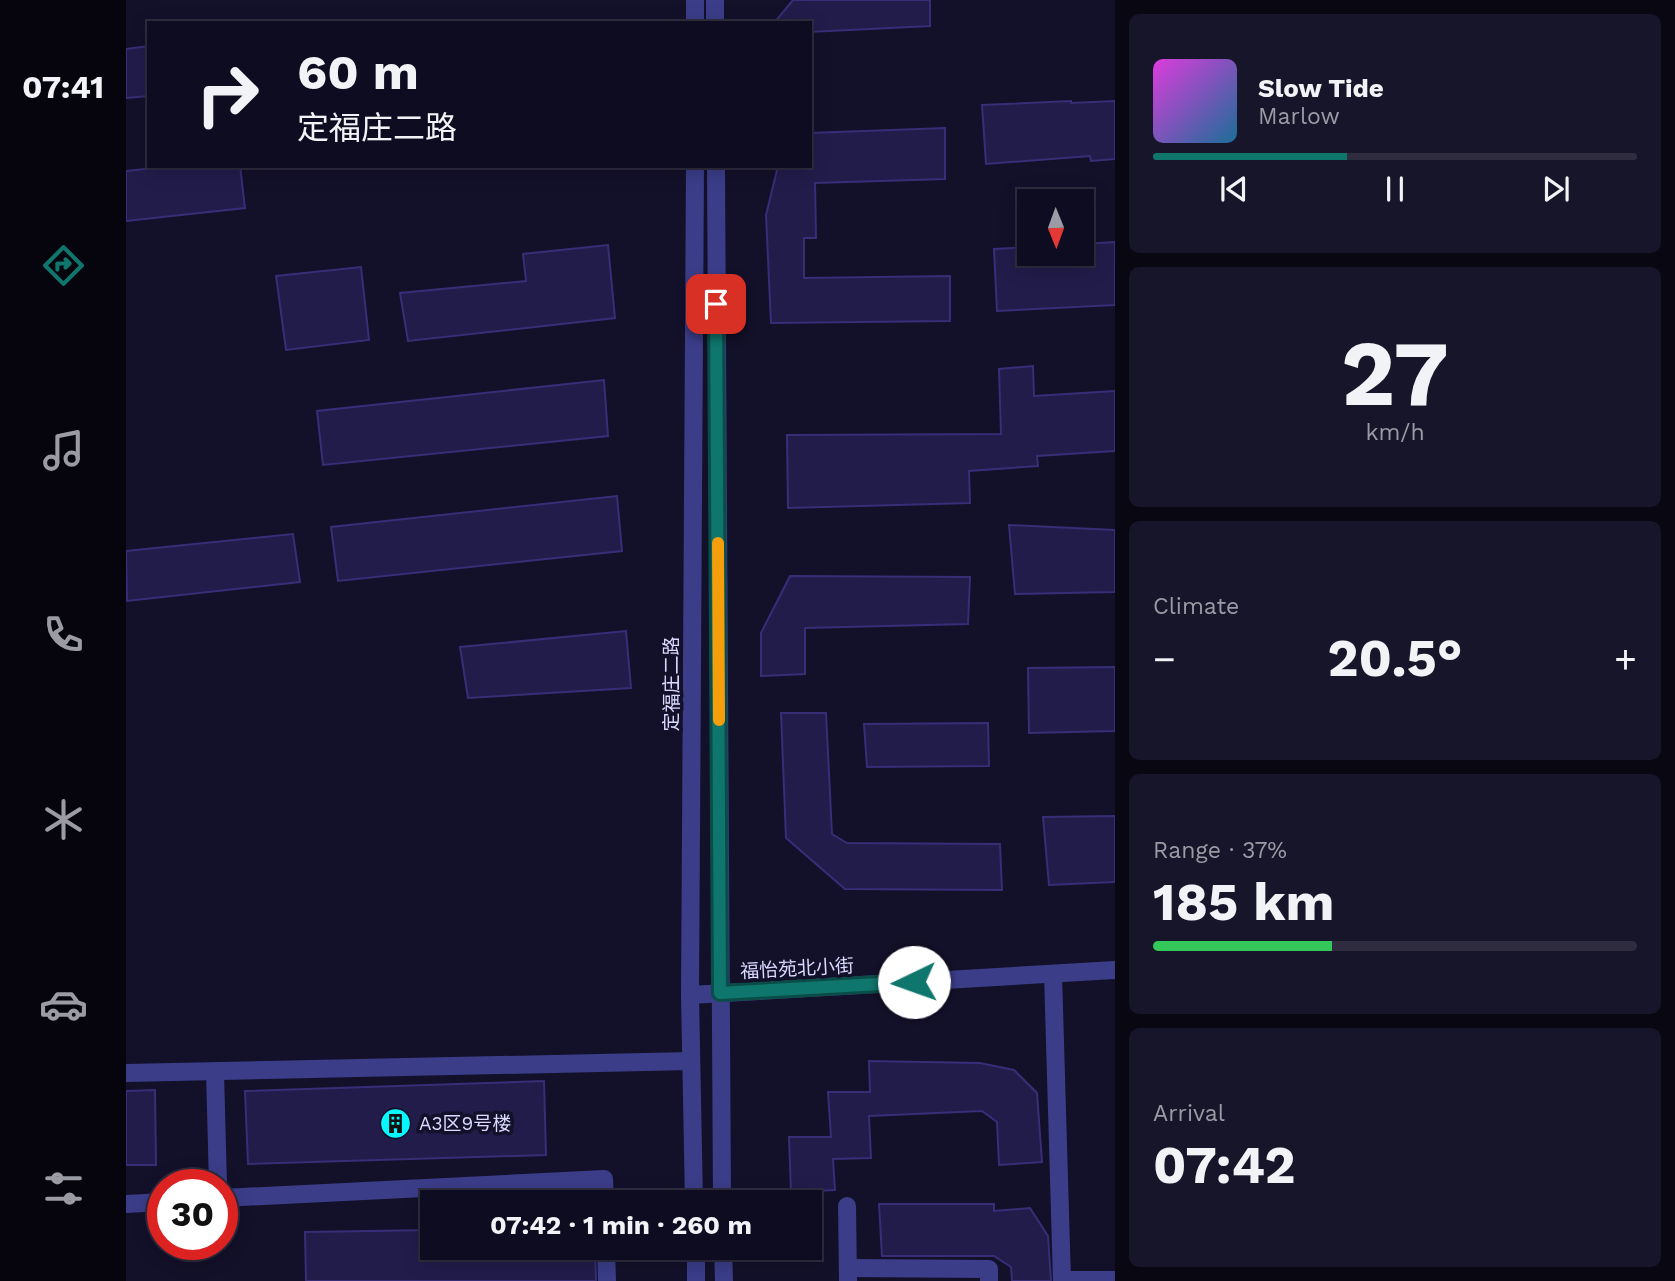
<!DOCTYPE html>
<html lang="en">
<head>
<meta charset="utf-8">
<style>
  body { margin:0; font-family:"Work Sans","Noto Sans SC",sans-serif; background:#171529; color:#f1f3f6; height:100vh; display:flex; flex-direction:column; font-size:26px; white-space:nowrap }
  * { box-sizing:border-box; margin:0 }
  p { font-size:23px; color:#9b9ba5 }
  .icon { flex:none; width:38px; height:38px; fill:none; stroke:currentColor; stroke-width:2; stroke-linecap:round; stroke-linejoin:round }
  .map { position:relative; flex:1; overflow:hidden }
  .side { display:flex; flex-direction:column; gap:14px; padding:14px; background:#080712; width:560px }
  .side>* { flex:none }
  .banner { position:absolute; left:21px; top:21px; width:665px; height:147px; border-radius:0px; box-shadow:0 4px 18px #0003,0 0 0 2px #2e2c3e; background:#0e0c20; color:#f1f3f6; overflow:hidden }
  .needle { width:46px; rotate:179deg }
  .buttons { position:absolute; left:891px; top:189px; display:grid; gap:14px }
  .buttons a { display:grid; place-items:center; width:77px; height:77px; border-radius:0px; background:#0e0c20; box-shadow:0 4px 18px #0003,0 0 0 2px #2e2c3e; font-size:35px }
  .speed { position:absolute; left:21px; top:1169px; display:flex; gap:14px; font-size:35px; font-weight:700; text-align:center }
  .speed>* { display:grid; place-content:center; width:91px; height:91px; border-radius:50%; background:#0e0c20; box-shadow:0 4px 18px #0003,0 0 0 2px #2e2c3e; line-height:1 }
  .speed .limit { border:10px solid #d22; background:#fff; color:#111 }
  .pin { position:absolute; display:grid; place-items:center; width:60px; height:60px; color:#fff; margin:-30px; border-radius:14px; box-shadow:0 4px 10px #0006 }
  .me { position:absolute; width:77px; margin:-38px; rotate:267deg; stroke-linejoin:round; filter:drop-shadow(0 0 5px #0008) }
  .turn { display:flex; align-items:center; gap:24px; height:147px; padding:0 35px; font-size:32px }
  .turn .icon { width:91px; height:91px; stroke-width:2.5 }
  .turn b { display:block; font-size:49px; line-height:60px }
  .big { font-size:52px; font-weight:700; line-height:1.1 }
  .side .tile { flex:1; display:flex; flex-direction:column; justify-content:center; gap:10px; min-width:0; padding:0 24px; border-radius:10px; background:#171529 }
  .side .dial { align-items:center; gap:0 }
  .dial b { font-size:91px; line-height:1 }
  .song { display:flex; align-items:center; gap:21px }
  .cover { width:84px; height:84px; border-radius:10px; background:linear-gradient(135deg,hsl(300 70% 55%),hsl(200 70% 35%)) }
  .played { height:7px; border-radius:4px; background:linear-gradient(90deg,#0f766e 40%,#2e2c3e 40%) }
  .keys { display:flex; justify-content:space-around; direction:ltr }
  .heat { display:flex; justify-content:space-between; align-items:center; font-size:38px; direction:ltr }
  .charge { height:10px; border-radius:5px; background:linear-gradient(90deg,#34c759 37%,#2e2c3e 0) }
  .trip { position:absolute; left:294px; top:1190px; width:402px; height:70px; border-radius:0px; background:#0e0c20; box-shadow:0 4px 18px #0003,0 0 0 2px #2e2c3e; font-weight:700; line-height:70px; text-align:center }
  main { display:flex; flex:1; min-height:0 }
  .menu { display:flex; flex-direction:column; width:126px; justify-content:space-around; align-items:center; background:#06050d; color:#9b9ba5 }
  .menu .icon { width:49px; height:49px }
  .menu .active { color:#0f766e }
  .menu b { font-size:32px; color:#f1f3f6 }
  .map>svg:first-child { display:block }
  .building { fill:#221c4b; stroke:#372e77; stroke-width:2 }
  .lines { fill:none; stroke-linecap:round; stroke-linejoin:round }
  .minor { stroke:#3b3d89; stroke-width:18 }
  .route-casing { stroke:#0a4d48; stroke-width:18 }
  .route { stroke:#0f766e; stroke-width:12 }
  .slow { stroke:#f59e0b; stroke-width:12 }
  .labels { text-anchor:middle; stroke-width:7; stroke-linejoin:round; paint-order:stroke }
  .street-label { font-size:19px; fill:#dbd9ff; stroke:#13102a }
  .poi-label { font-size:19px; fill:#dbd9ff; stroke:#13102a; text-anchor:start }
</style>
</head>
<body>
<main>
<nav class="menu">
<b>07:41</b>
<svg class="icon active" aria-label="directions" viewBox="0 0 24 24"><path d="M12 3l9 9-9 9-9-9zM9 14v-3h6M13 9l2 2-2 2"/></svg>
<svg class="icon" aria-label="music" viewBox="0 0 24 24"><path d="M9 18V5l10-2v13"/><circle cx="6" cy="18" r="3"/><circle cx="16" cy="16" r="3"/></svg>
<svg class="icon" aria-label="phone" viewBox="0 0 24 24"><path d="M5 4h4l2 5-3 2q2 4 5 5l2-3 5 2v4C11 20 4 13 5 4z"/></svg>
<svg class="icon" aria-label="climate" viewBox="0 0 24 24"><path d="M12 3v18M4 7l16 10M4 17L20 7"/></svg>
<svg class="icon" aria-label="car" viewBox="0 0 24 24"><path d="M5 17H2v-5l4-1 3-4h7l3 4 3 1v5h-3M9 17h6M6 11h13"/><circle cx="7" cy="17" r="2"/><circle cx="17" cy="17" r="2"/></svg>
<svg class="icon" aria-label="filters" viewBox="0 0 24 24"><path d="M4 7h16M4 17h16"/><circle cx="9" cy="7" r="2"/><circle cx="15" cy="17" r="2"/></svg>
</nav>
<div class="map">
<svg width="989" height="1281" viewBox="0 0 989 1281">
  <rect width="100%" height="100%" fill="#13102a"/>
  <g class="building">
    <polygon points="667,0 804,0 804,26 684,32 684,23 648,23"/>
    <polygon points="23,46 23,96 0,98 0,49"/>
    <polygon points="945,101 945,103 989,101 989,159 965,161 964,156 860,164 856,105"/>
    <polygon points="819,128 819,179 689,183 690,238 678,238 678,278 824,276 824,321 645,323 640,215 652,166 684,166 684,133"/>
    <polygon points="48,166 114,166 119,208 0,221 0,171"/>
    <polygon points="989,242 989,305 871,311 868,249 903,247 903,254 956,254 956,244"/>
    <polygon points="482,245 489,318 282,341 274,293 400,281 397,254"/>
    <polygon points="235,267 243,340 160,350 150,276"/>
    <polygon points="907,366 908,396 989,391 989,451 911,456 912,466 843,471 844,503 662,508 661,435 875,434 873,369"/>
    <polygon points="478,380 482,436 197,465 191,411"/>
    <polygon points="491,496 496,551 212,581 205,527"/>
    <polygon points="883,525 989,530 989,592 889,594"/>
    <polygon points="167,534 174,582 1,601 0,551"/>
    <polygon points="664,576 844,577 842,624 679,628 679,674 635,676 635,633"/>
    <polygon points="500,631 505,688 342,698 334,647"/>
    <polygon points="989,667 989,731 903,733 902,668"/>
    <polygon points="655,713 700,713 706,834 721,843 874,844 876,890 719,889 660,838"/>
    <polygon points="862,723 863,766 741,767 738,724"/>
    <polygon points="989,816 989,882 923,885 917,817"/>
    <polygon points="743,1061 854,1063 888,1070 911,1093 916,1162 873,1165 871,1122 856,1111 743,1116 745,1158 707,1159 709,1190 665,1192 663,1137 705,1137 702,1092 744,1092"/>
    <polygon points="418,1081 420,1155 122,1164 119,1091"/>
    <polygon points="29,1090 30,1165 0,1165 0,1091"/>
    <polygon points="753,1204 868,1204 868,1211 904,1208 922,1236 925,1281 886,1281 885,1267 868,1256 756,1256"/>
    <polygon points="306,1230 306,1248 469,1248 470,1281 180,1281 179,1232"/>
  </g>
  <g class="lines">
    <g class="minor">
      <polyline points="589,0 589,23"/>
      <polyline points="569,23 569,0"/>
      <polyline points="590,166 596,1202"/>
      <polyline points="927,974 936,1281"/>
      <polyline points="564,995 989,970"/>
      <polyline points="89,1072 92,1185"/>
      <polyline points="0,1073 565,1061"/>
      <polyline points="96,1198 478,1179 479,1202"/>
      <polyline points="568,1202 564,995 569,166"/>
      <polyline points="0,1204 37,1202"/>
      <polyline points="721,1206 722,1281"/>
      <polyline points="480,1248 481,1281"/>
      <polyline points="570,1248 570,1281"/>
      <polyline points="597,1248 598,1281"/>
      <polyline points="722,1268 863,1269 863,1281"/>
      <polyline points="936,1280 989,1280"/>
    </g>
  </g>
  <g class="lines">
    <defs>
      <polyline id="route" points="590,304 594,993 788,982"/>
    </defs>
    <use href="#route" class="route-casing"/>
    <use href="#route" class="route"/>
    <polyline class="slow" points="592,543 593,720"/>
  </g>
  <defs>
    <symbol id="building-disc" viewBox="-11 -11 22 22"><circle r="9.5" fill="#05f7ff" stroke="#13102a"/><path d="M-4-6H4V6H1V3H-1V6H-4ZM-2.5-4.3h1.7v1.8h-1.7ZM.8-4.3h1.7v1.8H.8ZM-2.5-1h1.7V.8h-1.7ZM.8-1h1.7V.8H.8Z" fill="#111"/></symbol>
  </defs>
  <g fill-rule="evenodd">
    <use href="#building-disc" x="252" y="1106" width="35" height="35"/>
  </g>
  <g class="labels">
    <g class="street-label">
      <text transform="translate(545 684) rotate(-90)" y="7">定福庄二路</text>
      <text transform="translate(671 968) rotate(-3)" y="7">福怡苑北小街</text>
    </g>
    <g class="poi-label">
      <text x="293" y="1130">A3区9号楼</text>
    </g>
  </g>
</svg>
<div class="buttons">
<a><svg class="needle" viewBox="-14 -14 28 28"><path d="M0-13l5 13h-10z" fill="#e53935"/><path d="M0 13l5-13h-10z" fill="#9b9ba5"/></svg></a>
</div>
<div class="speed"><div class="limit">30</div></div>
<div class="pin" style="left:590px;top:304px;background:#d93025"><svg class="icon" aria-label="arrive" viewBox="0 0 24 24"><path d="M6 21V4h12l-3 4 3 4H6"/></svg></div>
<svg class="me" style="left:788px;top:982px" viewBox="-20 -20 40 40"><circle r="19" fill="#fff"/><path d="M0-13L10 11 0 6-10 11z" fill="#0f766e"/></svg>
<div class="trip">07:42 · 1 min · 260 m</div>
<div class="banner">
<div class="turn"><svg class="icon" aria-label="right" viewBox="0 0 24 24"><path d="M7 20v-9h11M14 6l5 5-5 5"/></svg><div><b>60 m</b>定福庄二路</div></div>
</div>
</div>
<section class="side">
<div class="tile">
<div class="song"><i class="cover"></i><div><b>Slow Tide</b><p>Marlow</p></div></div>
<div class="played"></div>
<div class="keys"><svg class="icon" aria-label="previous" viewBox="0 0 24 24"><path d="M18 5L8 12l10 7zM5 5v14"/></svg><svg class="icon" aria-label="pause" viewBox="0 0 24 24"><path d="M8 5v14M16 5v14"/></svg><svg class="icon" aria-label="next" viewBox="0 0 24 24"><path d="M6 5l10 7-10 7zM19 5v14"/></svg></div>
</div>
<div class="tile dial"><b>27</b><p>km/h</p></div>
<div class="tile"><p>Climate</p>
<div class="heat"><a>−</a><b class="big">20.5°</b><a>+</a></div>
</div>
<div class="tile"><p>Range · 37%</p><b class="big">185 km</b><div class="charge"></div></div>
<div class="tile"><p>Arrival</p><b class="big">07:42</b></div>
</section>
</main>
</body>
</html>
